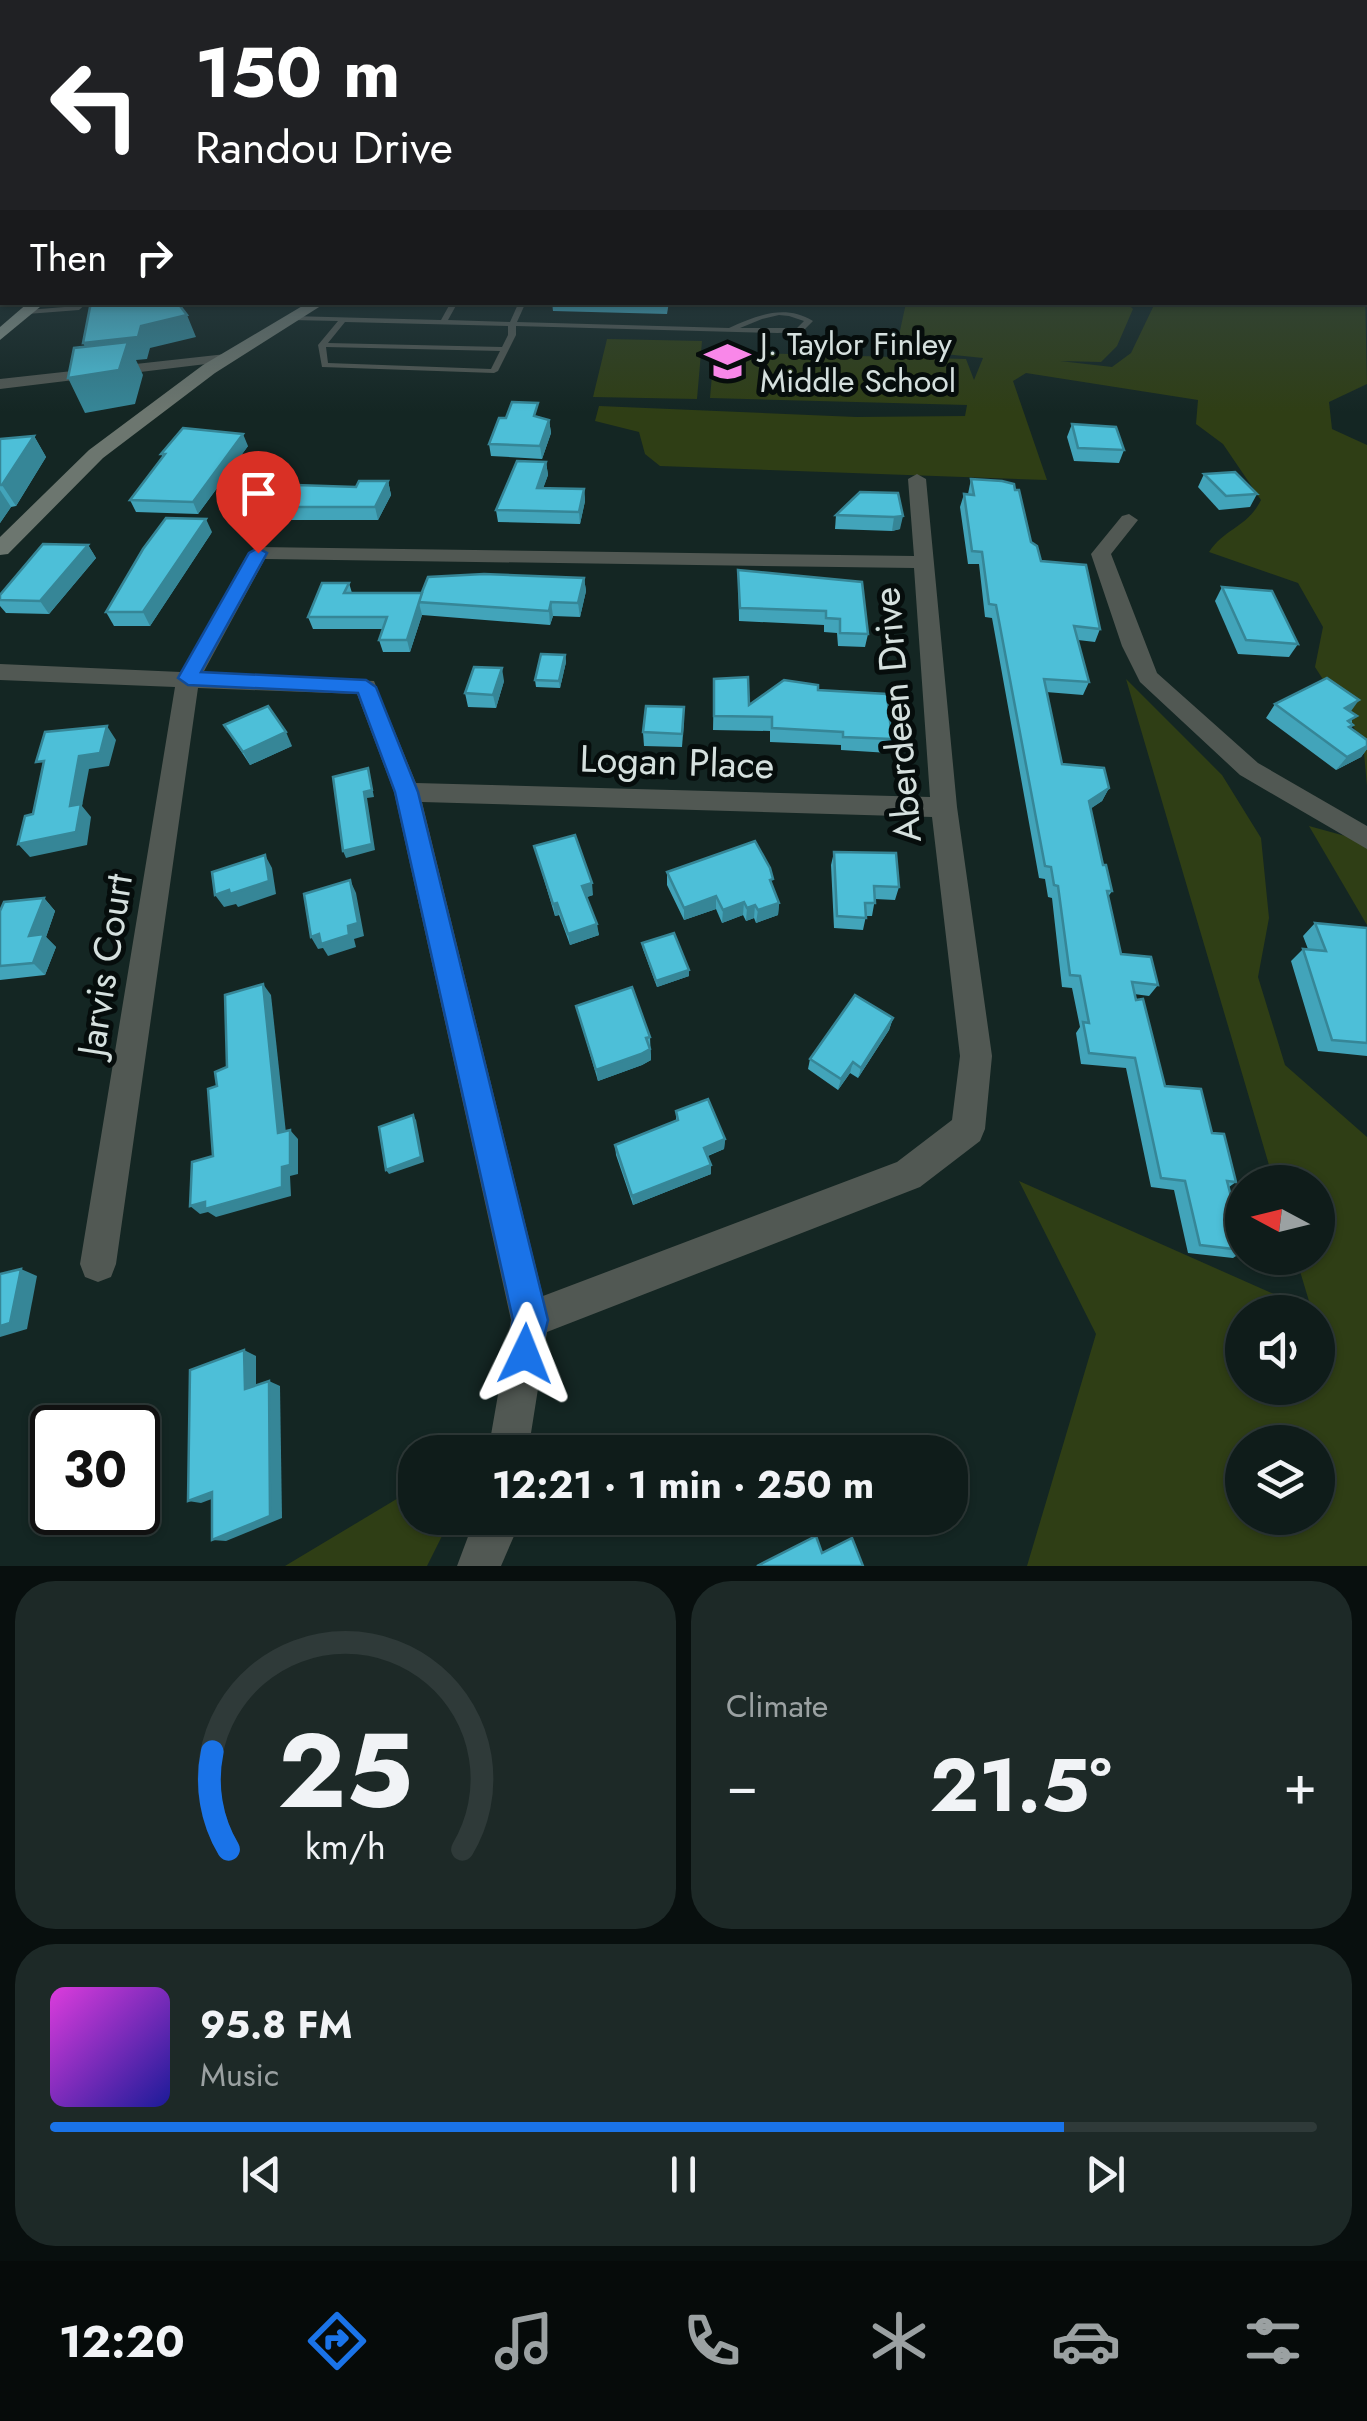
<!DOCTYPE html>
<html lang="en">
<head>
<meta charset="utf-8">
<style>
  body { margin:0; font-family:Jost,sans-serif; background:#1d2927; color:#f1f3f6; height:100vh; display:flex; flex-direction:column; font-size:38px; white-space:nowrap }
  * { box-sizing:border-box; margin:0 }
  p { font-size:32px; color:#9ba1a2 }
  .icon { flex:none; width:55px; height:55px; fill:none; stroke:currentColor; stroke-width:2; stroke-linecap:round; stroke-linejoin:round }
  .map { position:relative; height:1566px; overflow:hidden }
  .panel { display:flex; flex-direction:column; gap:15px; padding:15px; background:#080f0e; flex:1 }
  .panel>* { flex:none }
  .banner { position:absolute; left:0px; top:0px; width:1368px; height:305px; box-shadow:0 2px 8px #0004,0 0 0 2px #2f3a39; background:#202124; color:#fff; overflow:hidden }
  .needle { width:65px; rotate:277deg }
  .tools { position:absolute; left:1225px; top:1165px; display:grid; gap:20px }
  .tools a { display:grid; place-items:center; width:110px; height:110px; border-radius:50%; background:#0f1c1a; box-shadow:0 2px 8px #0004,0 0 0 2px #2f3a39; font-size:50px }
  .speed { position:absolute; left:30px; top:1405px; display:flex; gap:20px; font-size:50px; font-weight:700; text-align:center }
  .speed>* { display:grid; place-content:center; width:130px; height:130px; border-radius:50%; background:#0f1c1a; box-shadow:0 2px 8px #0004,0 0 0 2px #2f3a39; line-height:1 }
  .speed .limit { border:5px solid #111; border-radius:15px; background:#fff; color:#111 }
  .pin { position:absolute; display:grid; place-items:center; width:85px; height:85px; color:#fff; margin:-102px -42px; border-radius:50% 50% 50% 0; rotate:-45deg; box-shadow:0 0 10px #0007 }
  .pin .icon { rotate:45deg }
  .me { position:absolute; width:110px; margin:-55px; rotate:2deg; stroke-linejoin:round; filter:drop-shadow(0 0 8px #0008) }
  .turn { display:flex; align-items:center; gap:35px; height:210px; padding:0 30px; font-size:45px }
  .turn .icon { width:130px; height:130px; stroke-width:2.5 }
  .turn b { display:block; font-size:70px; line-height:85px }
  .then { display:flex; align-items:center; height:95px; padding:0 30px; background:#0003; gap:20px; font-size:38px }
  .big { font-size:75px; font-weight:700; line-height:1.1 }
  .panel .widget { flex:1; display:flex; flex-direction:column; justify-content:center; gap:15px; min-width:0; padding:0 35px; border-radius:40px; background:#1d2927 }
  .panel .dial { align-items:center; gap:0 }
  .dial svg { height:260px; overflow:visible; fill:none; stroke:#2f3a39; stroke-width:7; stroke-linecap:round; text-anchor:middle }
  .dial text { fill:#f1f3f6; stroke:none }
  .song { display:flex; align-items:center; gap:30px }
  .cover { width:120px; height:120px; border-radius:15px; background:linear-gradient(135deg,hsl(300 70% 55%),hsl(240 70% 35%)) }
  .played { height:10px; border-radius:5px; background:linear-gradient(90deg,#1a73e8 80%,#2f3a39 80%) }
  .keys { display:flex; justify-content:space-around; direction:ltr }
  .heat { display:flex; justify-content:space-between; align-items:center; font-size:55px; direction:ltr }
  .panel .tiles { flex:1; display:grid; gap:15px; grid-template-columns:1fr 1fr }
  .widget:last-child { grid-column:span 2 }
  .trip { position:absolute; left:398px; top:1435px; width:570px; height:100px; border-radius:40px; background:#0f1c1a; box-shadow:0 2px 8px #0004,0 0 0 2px #2f3a39; font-weight:700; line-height:100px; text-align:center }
  .dock { display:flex; height:160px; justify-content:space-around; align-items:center; background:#060b0a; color:#9ba1a2 }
  .dock .icon { width:70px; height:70px }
  .dock .on { color:#1a73e8 }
  .dock b { font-size:45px; color:#f1f3f6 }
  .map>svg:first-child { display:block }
  .green { fill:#2f3e15; fill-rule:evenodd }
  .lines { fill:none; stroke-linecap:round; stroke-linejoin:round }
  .service { fill:#515853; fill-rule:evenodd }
  .minor { fill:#515853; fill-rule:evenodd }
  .secondary { fill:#6c766f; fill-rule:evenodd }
  .primary { fill:#808d84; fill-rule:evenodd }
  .wall { fill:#42a4ba }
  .shaded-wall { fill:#368697 }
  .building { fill:#4dbfd8; stroke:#368697; stroke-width:2.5 }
  .route { fill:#1a73e8; stroke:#114b97; stroke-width:2.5 }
  .labels { text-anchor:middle; stroke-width:10; stroke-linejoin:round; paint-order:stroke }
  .far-poi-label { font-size:32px; fill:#d5e0de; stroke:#060d0c; text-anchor:start }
  .street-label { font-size:38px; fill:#d5e0de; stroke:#060d0c }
</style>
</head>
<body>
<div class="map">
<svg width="1367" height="1566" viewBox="0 0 1367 1566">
  <rect width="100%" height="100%" fill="#142623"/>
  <g class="green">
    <path d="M1365 291 1367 384 1329 402 1332 429 1367 445V786L1363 742 1315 667 1323 627 1298 583 1209 552C1226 527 1247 528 1261 500L1223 444 1196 424 1198 400 1026 373 1013 381 1047 480 660 466 645 454 639 432 595 421 599 406 856 417 965 416 967 405 710 398 714 352 966 359 974 380 983 358 896 349 906 303H1127L1133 309 1117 346 1101 362 1060 361 1112 367 1131 353 1155 303 1365 302Z"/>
    <polygon points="607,339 702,341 697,399 593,397"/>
    <path d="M1126 679 1222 775 1261 838 1269 918 1258 977 1285 1065 1367 1137V1566H1027L1096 1334 1019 1181 1312 1311 1296 1258H1318V1182H1274ZM1242 1312H1318V1388H1242ZM1242 1442H1318V1518H1242Z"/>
    <polygon points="1309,826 1367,842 1367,925"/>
    <polygon points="415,1488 415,1518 451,1518 427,1566 285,1566"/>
  </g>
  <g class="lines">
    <g class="service">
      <polygon points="81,302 88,302 79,310 27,314 24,312 27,310 77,306"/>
      <path d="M451 302H458L448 320 510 322 519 302H526L517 322 729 328C757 315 785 304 813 321L802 332 777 333 516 326V335L498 371 494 373 322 367 318 345 338 321 291 320 288 318 291 316 441 320ZM779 315 789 316 804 321 797 328H740L762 319ZM345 322 508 326V335L502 347 328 343ZM326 347 500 351 491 369 328 363Z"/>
    </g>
    <g class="minor">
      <rect x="1365" y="208" width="2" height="7"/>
      <polygon points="226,354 231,355 231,361 0,389 0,379"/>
      <path d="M917 474 926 479 957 807 992 1056 985 1129 980 1141 920 1187 547 1332 528 1452H488L511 1320 394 792 357 694 198 688 116 1264 111 1277 98 1282 85 1277 80 1264 175 687 0 680V664L181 672 248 553 258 547 914 556 908 479ZM265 559 914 568 930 797 416 783 374 681 203 673ZM422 802 932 817 960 1056 952 1120 897 1162 543 1296Z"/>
      <polygon points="1129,514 1138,520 1111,554 1157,673 1258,763 1367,826 1367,849 1240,775 1140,682 1122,646 1091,554 1122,516"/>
      <polygon points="475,1518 517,1518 514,1536 501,1566 457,1566"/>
    </g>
    <polygon class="secondary" points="309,302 327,302 215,373 103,458 8,554 0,555 0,537 89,450 203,365"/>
    <polygon class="primary" points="29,302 46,302 0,340 0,327"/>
  </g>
  <g class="wall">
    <polygon points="552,302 669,302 667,314 553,311"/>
    <polygon points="732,302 824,302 823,305"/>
    <polygon points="540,416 539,417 549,420 551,433 542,459 491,456 489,444"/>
    <polygon points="1072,424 1124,450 1119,463 1074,461 1067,437"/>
    <polygon points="34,436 46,457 16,506 11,507 0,523 0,439"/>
    <polygon points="248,446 198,514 136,512 130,500 163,457 161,454"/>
    <polygon points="546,462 548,475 543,488 584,489 585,501 580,524 498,522 496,510"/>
    <polygon points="1204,474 1257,494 1250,507 1219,510 1198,487"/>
    <polygon points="971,479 1031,542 1041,561 1100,629 1095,642 1078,640 1089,682 1083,695 1046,692 1062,764 1109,788 1102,801 1091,808 1103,865 1112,891 1108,897 1121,954 1158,985 1149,996 1134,994 1165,1086 1212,1133 1236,1182 1229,1187 1242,1239 1242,1252 1233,1258 1188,1253 1174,1190 1151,1187 1126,1068 1081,1064 1076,1033 1080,1027 1072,988 1062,987 1052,898 1048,897 1045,879 1039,878 992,618 985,617 979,564 968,564 960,507 964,494 968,494"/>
    <polygon points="388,481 391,495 378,520 287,520 282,507 356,487"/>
    <polygon points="898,493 900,529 892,531 835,529 836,515"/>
    <polygon points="212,532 150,626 114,626 106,612"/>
    <polygon points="88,545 96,558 49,614 6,613 0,606 0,595"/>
    <polygon points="738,570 862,582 868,634 865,647 838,646 837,633 824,632 824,625 739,621"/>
    <polygon points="584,578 586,591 580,617 553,616 550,625 422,615 410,652 383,652 379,640 383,629 313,629 308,617 349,583 352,593 422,593"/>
    <polygon points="1222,587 1298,644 1289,657 1238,654 1215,601"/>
    <polygon points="565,655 566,662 560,688 536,687 535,680"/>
    <polygon points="714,679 749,705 818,690 892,739 889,753 841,750 841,745 770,742 770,731 713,730"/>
    <polygon points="504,681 496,708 468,707 465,693"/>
    <polygon points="1275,704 1351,712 1352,723 1353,725 1351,728 1367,740 1367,749 1361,757 1336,770 1266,718"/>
    <polygon points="684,721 682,747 644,746 643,732"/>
    <polygon points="224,725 292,746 250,765"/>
    <polygon points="534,846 593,895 587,897 599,935 570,945 559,915 555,916"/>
    <polygon points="834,852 899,887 895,900 875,899 872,916 866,916 863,930 834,928 831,865"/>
    <polygon points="667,872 772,886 779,903 778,915 756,923 754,918 746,921 743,915 722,923 716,909 684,920 667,885"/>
    <polygon points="44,898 55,911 46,937 56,947 45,975 0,980 0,911"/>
    <polygon points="1315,923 1367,928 1367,1056 1318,1051 1291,961 1303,949 1308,949 1303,936"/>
    <polygon points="642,943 689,970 689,976 657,987 643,949"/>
    <polygon points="576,1006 650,1037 651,1060 642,1065 598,1081"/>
    <polygon points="893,1018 889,1030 858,1078 850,1073 838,1090 808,1069 810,1059"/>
    <polygon points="676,1111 725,1139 724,1149 708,1156 711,1174 633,1205 616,1155 615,1145 676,1121"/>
  </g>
  <g class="shaded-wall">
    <polygon points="2,274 2,296 0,297 0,276"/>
    <polygon points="187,315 196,337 150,348 147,359 136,360 143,375 135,404 85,413 68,378 94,365 83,343 141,326"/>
    <polygon points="549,420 551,433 542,459 540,446"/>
    <polygon points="243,434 248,446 198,514 193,502"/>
    <polygon points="34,436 46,457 16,506 2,485"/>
    <polygon points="546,462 548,475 539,500 537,488"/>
    <polygon points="388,481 391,495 378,520 375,507"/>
    <polygon points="584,489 585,501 580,524 579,512"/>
    <polygon points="0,490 11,507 0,523"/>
    <polygon points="903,516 900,529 892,531 894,517"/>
    <polygon points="206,519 212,532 150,626 143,612"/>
    <polygon points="88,545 96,558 49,614 40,601"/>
    <polygon points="584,578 586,591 580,617 578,603"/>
    <polygon points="551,602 553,616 550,625 549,611"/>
    <polygon points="419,603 422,615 410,652 407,640"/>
    <polygon points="565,655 566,662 560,688 559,681"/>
    <polygon points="502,668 504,681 496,708 493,695"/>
    <polygon points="1359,700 1349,714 1345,708"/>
    <polygon points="107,726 116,740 109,766 89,769 82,806 91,817 87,845 30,857 18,844 70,806 79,756"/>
    <polygon points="286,732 292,746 250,765 243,752"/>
    <polygon points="1367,746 1367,749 1361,757 1336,770 1347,757"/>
    <polygon points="368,768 374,797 367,798 375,850 346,858 343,851"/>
    <polygon points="1109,788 1102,801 1083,814 1089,801"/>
    <polygon points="265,855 272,868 276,894 238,907 236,904 224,907 215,895"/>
    <polygon points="350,880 356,893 364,936 354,939 356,947 328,956 323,948 318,949 311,937 348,926"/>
    <polygon points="592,883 593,895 584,898 582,886"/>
    <polygon points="716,896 716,909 684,920 684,908"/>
    <polygon points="44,898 55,911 46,937 56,947 45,975 33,963 29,936"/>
    <polygon points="744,902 743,915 722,923 723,910"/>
    <polygon points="557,903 559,915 555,916 553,904"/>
    <polygon points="779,903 778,915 756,923 758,910"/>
    <polygon points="755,905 754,918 746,921 747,908"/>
    <polygon points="597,924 599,935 570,945 568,934"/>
    <polygon points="689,970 689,976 657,987 656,981"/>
    <polygon points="263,984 271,995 287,1142 278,1133"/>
    <polygon points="893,1018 889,1030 858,1078 861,1068"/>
    <polygon points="650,1049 651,1060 642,1065 598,1081 596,1070"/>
    <polygon points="853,1062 850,1073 838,1090 841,1079"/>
    <polygon points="413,1115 416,1120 424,1162 389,1174 386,1170"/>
    <polygon points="290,1130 298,1139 298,1174 290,1176 291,1196 216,1217 208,1212 200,1214 190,1206 205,1202 282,1167"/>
    <polygon points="725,1139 724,1149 704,1157 704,1148"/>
    <polygon points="711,1165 711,1174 633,1205 632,1196"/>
    <polygon points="21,1269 37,1276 27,1329 0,1337 0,1326"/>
    <polygon points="244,1350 256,1356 256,1394 245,1389"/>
    <polygon points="269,1381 280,1386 282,1518 226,1541 212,1540"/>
    <polygon points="212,1492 225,1494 201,1503 188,1501"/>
  </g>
  <g class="building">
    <polygon points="0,209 2,209 2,274 0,276"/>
    <polygon points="91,302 177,302 187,315 141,326 138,337 83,343"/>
    <polygon points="128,342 119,370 68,378 74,348"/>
    <polygon points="512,402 538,403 534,416 549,420 540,446 489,444 499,418 506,418"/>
    <polygon points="1072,424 1116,427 1124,450 1078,448"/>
    <polygon points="183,428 243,434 193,502 130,500 165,454 161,454"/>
    <polygon points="34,436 2,485 0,485 0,439"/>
    <polygon points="517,461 546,462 537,488 584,489 579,512 496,510"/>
    <polygon points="1235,472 1257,494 1226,496 1204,474"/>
    <polygon points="971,479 1002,481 1014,484 1015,490 1019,490 1031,542 1037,546 1041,561 1086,565 1100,629 1074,626 1089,682 1044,679 1062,764 1104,768 1109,788 1089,801 1103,865 1106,865 1112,891 1107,891 1121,954 1151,957 1158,985 1132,982 1136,1000 1143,999 1165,1086 1201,1089 1212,1133 1224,1134 1236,1182 1227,1181 1242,1239 1242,1250 1200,1245 1185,1181 1161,1178 1135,1058 1089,1053 1083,1022 1089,1023 1080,976 1070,975 1058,886 1054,885 1051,867 1045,866 996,605 989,604 982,552 972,551 964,494 974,495"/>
    <polygon points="359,481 388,481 375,507 282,507 296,485 356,487"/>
    <polygon points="860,492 898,493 903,516 894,517 836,515"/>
    <polygon points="166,518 206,519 143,612 106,612 143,549"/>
    <polygon points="43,544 88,545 40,601 0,600 0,595"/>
    <polygon points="738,570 862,582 868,634 840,633 840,619 826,618 826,611 740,608"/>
    <polygon points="484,574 584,578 578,603 551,602 549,611 418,602 428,577"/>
    <polygon points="322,583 349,583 344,593 422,593 407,640 379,640 387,617 308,617"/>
    <polygon points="1222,587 1272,591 1298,644 1246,640"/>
    <polygon points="541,654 565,655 559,681 535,680"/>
    <polygon points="474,667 502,668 493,695 465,693"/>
    <polygon points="748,677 749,705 784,680 818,685 818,690 887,694 892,739 843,737 843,732 772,728 772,717 714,716 714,679"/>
    <polygon points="1327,678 1359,700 1345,708 1357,716 1348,721 1353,725 1349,727 1367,740 1367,746 1347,757 1275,704"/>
    <polygon points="268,706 286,732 243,752 224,725"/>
    <polygon points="646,706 684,707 682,734 643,732"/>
    <polygon points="107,726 100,753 79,756 70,806 81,804 76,832 18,844 25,816 33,814 44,761 36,762 45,732"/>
    <polygon points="368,768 372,790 364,792 372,844 343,851 333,777"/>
    <polygon points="575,835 592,883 582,886 597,924 568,934 557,903 553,904 534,846"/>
    <polygon points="755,841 770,868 773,879 770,880 779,903 758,910 755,905 747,908 744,902 723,910 716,896 684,908 667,872"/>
    <polygon points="834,852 896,853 899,887 874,886 875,903 865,903 866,918 837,916"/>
    <polygon points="265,855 269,881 230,894 229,890 215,895 212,872"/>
    <polygon points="350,880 358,923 348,926 349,935 321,944 319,934 311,937 304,894"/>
    <polygon points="44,898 29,936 44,934 33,963 0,966 0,911 4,902"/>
    <polygon points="1315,923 1367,928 1367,1043 1332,1040 1303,949 1326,951"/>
    <polygon points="674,933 689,970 656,981 642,943"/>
    <polygon points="263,984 278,1133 290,1130 290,1165 282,1167 282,1187 205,1209 205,1202 190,1206 192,1162 213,1156 208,1089 217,1086 215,1072 227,1067 225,995"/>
    <polygon points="632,987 650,1037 646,1038 650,1049 641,1054 596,1070 576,1006"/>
    <polygon points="855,995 893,1018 861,1068 853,1062 841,1079 810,1059"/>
    <polygon points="708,1099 725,1139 704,1148 711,1165 632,1196 615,1145 678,1120 676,1111"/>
    <polygon points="413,1115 421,1157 386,1170 379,1127"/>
    <polygon points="21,1269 10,1323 0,1326 0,1274"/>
    <polygon points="244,1350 245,1389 269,1381 270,1516 212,1540 212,1492 188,1501 190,1370"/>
    <polygon points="816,1536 822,1553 852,1538 863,1566 757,1566"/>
  </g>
  <linearGradient id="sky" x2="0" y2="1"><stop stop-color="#0b1513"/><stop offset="0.47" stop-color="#344750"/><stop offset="1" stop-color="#344750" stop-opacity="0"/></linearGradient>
  <rect width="1367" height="412" fill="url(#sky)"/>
  <polygon class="route" points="258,548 267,553 201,672 366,680 376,687 418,792 548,1320 537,1366 525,1371 512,1366 507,1354 513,1320 395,792 358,693 188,685 178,678 249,553"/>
  <defs>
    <symbol id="school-bare" viewBox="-9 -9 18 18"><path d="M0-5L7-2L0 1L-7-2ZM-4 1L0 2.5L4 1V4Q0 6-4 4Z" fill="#f987e9" stroke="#060d0c" stroke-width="2.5" paint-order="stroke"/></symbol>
  </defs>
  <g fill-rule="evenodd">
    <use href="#school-bare" x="696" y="330" width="63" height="63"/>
  </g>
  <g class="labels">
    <g class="far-poi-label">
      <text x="760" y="355">J. Taylor Finley<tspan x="760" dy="37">Middle School</tspan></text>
    </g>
    <g class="street-label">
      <text transform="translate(897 715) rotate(-95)" y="13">Aberdeen Drive</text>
      <text transform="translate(677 762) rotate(2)" y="13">Logan Place</text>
      <text transform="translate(105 965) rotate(-81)" y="13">Jarvis Court</text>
    </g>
  </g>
</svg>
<div class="tools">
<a><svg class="needle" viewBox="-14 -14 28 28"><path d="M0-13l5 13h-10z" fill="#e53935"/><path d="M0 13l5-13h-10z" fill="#9ba1a2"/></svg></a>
<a><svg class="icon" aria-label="sound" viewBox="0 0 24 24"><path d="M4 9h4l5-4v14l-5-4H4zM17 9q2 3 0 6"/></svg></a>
<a><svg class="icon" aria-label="layers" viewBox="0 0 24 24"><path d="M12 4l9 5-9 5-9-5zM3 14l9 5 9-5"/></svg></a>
</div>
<div class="speed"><div class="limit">30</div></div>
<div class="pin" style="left:258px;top:553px;background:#d93025"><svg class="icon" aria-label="arrive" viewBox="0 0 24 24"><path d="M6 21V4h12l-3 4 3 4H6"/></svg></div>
<svg class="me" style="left:525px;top:1354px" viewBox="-20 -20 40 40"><path d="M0-17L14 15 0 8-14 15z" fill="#1a73e8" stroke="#fff" stroke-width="4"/></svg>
<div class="trip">12:21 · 1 min · 250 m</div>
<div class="banner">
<div class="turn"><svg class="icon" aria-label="left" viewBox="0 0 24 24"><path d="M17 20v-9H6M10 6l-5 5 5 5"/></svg><div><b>150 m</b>Randou Drive</div></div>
<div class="then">Then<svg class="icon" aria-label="right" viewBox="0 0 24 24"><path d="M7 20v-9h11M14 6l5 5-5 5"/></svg></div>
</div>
</div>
<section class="panel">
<div class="tiles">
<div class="widget dial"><svg viewBox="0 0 100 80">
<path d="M14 69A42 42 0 1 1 86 69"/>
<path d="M14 69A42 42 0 0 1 9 39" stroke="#1a73e8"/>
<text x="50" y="56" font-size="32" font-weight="700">25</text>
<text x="50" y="72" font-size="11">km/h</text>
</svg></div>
<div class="widget"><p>Climate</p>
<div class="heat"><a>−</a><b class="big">21.5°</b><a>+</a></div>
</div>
<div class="widget">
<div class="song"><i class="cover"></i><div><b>95.8 FM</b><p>Music</p></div></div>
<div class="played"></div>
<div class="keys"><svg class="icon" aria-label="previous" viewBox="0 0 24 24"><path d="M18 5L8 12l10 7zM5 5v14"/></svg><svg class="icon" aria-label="pause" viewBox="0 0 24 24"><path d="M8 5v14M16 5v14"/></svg><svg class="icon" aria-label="next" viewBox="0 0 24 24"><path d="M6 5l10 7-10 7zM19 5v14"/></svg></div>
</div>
</div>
</section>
<nav class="dock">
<b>12:20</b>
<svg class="icon on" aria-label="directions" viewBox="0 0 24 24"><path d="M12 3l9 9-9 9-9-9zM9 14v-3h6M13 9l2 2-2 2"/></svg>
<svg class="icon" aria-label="music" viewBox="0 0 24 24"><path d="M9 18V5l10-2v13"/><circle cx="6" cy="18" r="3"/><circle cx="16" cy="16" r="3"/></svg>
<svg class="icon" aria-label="phone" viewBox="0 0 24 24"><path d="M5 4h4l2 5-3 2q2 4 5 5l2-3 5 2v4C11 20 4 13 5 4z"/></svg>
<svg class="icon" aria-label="climate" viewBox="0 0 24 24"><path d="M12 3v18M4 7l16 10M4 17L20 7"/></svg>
<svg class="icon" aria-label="car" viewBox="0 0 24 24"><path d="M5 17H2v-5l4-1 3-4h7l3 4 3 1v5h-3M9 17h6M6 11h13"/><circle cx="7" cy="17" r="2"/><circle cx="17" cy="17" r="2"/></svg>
<svg class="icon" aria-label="filters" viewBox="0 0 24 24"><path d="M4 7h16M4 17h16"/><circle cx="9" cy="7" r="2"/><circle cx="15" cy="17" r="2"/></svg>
</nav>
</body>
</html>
